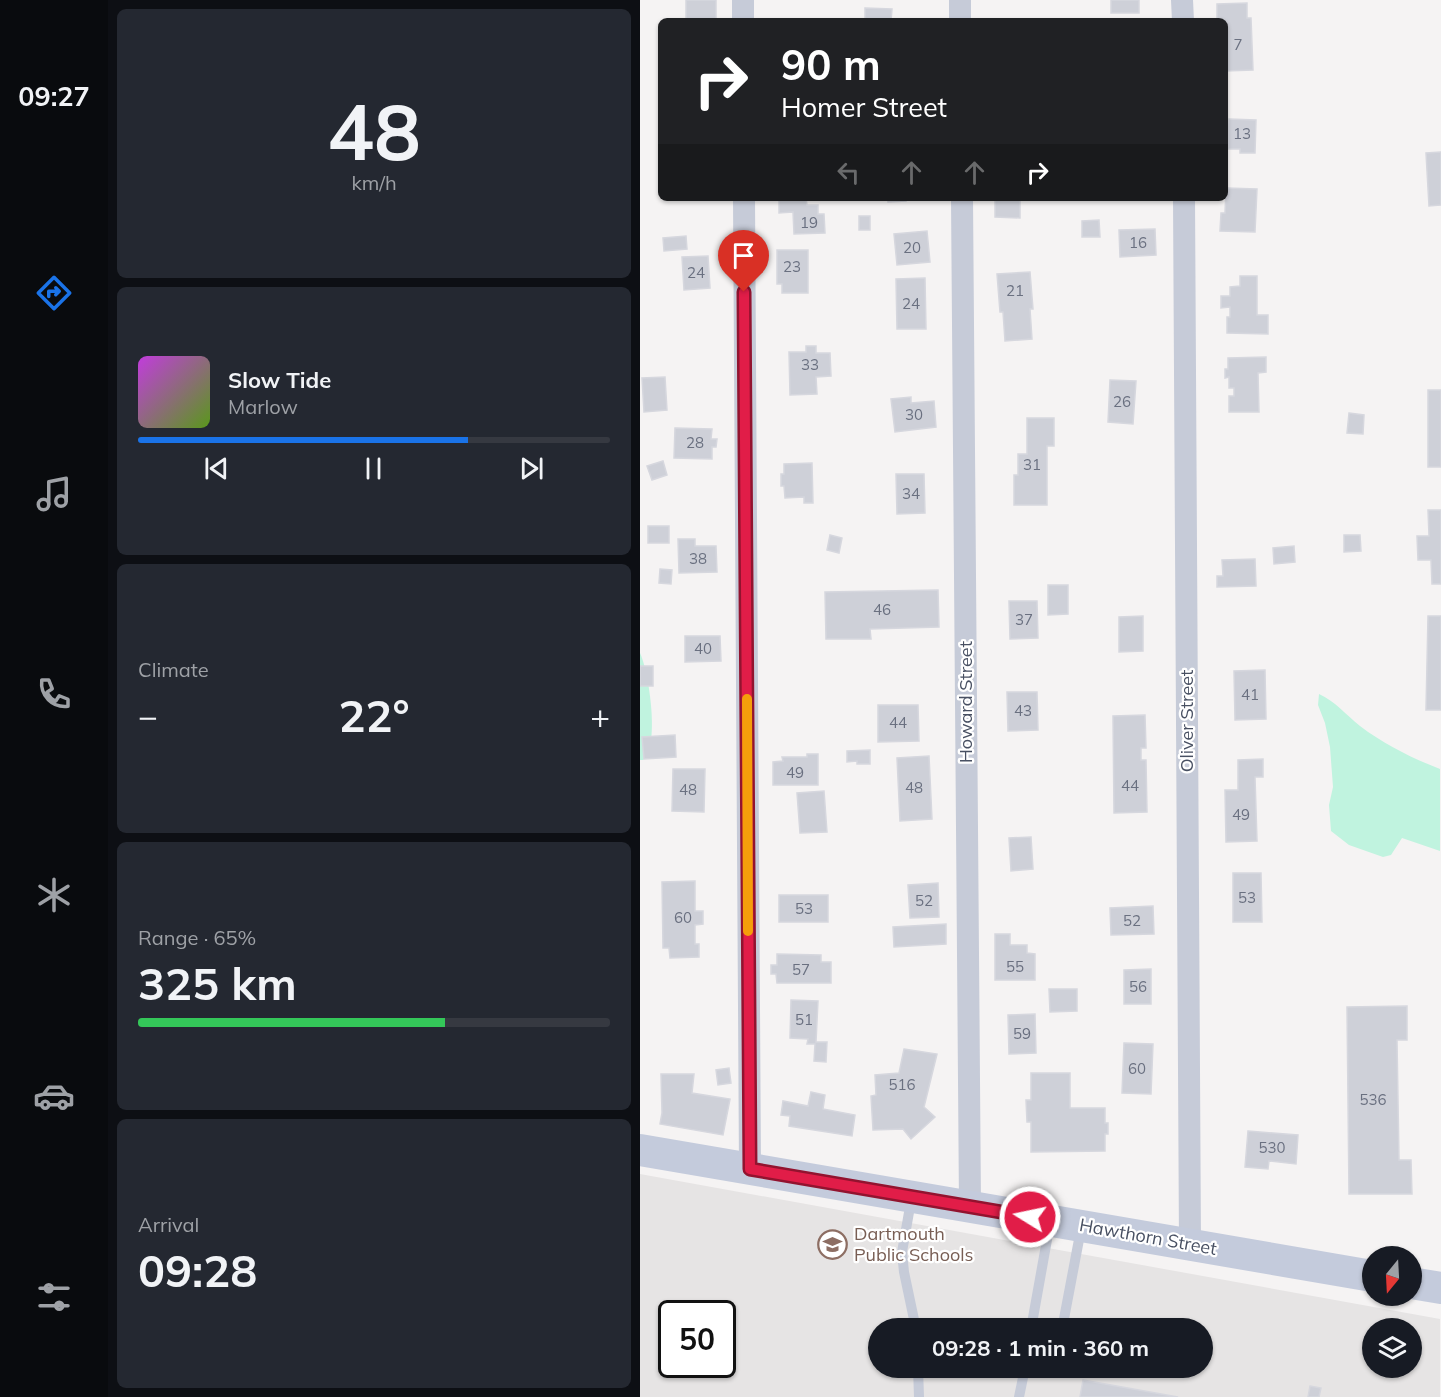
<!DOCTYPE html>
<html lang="en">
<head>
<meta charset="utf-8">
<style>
  body { margin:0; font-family:Mulish,sans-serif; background:#242831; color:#f1f3f6; height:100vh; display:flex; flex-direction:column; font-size:22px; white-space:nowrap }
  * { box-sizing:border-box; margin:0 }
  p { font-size:20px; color:#9ea1a6 }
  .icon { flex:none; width:33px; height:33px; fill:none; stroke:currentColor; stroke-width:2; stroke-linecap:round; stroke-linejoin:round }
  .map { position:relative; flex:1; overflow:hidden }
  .side { display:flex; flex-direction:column; gap:9px; padding:9px; background:#0d0f14; width:532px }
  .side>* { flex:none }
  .hud { position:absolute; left:18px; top:18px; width:570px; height:183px; border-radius:9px; box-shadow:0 2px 4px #0004; background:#202124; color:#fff; overflow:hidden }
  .needle { width:39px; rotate:198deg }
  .buttons { position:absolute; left:722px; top:1246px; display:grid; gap:12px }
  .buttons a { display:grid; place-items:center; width:60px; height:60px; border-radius:50%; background:#171b24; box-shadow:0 2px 4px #0004; font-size:30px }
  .speed { position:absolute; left:18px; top:1300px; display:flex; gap:12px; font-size:30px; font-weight:700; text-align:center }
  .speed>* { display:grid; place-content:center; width:78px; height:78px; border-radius:50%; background:#171b24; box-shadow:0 2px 4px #0004; line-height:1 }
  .speed .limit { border:3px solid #111; border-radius:9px; background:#fff; color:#111 }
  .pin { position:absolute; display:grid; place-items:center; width:51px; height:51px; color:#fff; margin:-62px -26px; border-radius:50% 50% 50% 0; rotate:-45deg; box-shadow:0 0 6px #0007 }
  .pin .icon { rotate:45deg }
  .me { position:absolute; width:66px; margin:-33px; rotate:280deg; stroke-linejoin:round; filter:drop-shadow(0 0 4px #0008) }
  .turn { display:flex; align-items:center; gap:21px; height:126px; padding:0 24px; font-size:27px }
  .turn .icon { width:78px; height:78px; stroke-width:2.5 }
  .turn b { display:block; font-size:42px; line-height:51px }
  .lanes { display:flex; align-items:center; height:57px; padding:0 24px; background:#0003; justify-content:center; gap:30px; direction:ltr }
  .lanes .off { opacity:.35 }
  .big { font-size:45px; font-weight:700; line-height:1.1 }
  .side .card { flex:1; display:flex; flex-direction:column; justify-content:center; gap:9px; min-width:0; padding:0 21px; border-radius:9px; background:#242831 }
  .side .dial { align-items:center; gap:0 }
  .dial b { font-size:78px; line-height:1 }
  .song { display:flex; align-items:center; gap:18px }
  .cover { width:72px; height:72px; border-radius:9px; background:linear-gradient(135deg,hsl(290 70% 55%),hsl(90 70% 35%)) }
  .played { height:6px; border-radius:3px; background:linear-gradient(90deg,#1a73e8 70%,#363941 70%) }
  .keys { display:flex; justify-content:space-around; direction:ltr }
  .heat { display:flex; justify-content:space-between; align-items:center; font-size:33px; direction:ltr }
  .charge { height:9px; border-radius:4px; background:linear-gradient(90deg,#34c759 65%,#363941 0) }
  .trip { position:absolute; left:228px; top:1318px; width:345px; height:60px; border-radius:30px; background:#171b24; box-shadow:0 2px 4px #0004; font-weight:700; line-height:60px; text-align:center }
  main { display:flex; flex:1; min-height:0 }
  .tabs { display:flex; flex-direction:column; width:108px; justify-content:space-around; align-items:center; background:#090b0e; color:#9ea1a6 }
  .tabs .icon { width:42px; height:42px }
  .tabs .current { color:#1a73e8 }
  .tabs b { font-size:27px; color:#f1f3f6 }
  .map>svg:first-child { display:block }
  .education { fill:#e6e4e4; fill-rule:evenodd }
  .green { fill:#c0f3df }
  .building { fill:#ced0d8; stroke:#d6d7de; stroke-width:1.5 }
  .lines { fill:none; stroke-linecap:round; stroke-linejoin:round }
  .service { stroke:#c6cbd8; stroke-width:10 }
  .minor { stroke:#c6cbd8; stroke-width:22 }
  .secondary { stroke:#c4cbdc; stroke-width:32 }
  .route-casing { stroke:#92132f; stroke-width:15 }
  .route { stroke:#e11d48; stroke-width:10 }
  .slow { stroke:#f59e0b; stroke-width:10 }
  .labels { text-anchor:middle; stroke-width:4.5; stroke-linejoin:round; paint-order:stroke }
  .number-label { font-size:15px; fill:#6a7080 }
  .street-label { font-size:18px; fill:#485062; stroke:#fff }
  .education-label { font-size:18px; fill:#785e54; stroke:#fff; text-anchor:start }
</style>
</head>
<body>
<main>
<nav class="tabs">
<b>09:27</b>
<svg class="icon current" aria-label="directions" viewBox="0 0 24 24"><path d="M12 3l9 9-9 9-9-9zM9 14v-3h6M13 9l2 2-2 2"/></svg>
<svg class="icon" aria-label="music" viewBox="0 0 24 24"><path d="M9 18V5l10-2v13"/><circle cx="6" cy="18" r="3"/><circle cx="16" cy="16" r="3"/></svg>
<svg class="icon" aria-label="phone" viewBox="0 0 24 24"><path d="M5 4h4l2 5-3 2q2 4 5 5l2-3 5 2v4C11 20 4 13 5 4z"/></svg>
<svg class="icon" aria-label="climate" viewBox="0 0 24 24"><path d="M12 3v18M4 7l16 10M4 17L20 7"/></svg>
<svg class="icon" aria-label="car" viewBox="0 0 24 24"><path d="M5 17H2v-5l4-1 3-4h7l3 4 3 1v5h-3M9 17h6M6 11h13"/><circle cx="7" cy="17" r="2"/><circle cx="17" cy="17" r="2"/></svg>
<svg class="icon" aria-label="filters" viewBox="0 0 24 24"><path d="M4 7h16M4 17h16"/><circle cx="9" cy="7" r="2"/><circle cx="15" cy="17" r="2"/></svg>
</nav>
<section class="side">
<div class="card dial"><b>48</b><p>km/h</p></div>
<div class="card">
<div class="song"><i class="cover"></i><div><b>Slow Tide</b><p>Marlow</p></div></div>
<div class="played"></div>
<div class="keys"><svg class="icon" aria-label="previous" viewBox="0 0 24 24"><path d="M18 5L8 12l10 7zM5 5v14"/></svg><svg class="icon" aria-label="pause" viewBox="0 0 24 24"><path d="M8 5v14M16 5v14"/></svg><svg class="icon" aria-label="next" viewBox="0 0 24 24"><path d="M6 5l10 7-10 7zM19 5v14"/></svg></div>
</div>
<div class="card"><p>Climate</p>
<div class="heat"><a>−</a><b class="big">22°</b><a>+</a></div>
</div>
<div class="card"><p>Range · 65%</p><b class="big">325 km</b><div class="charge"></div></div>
<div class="card"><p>Arrival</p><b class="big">09:28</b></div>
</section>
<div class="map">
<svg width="801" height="1397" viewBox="0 0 801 1397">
  <rect width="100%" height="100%" fill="#f5f3f3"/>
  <path class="education" d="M0 1174 800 1319V1397H0ZM32 1314H82V1365H32ZM238 1329H562V1368H238ZM732 1329H771V1368H732Z"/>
  <g class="green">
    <path d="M0 653C9 672 20 746 3 760H0Z"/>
    <path d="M679 694C695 701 706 715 720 726 745 745 772 758 800 769V851L762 838 751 855 743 857 709 845 691 831 689 805 693 787 690 747 685 723 678 705Z"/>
  </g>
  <g class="building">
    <rect x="46" y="0" width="30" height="21"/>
    <rect x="471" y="0" width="28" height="13"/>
    <polygon points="607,3 607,18 611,18 613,70 585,71 585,21 577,21 577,4"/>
    <polygon points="225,8 252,9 251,21 225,21"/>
    <polygon points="589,119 616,120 615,153 600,153 600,149 588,149"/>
    <polygon points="801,152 801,205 789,206 786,153"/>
    <polygon points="586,188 617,189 615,232 580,231 581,213 585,213"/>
    <polygon points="139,198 166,198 167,205 178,205 178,214 184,214 185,233 154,234 153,212 139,213"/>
    <polygon points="248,198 266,198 266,201 248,202"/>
    <polygon points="355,198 380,198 380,218 355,217"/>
    <rect x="219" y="216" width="11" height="14"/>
    <polygon points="459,220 460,237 442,237 442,221"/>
    <polygon points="515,229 516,255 480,257 479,230"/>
    <polygon points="287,231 290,262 257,265 254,234"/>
    <polygon points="46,236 47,249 24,251 23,238"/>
    <polygon points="137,250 168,250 168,293 142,293 142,284 137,284"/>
    <polygon points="68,256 70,288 44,290 42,257"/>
    <polygon points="390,272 393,309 390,309 392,339 365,341 363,312 360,312 357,274"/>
    <polygon points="600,276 617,276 617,315 628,315 628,334 587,333 587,317 590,317 590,307 581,308 581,296 590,296 590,287 600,286"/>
    <polygon points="285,278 286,329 257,329 256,279"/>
    <polygon points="166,346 176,346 176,353 190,353 191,376 176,377 177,394 150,395 149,352 166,352"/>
    <polygon points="626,357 626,372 618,373 619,412 589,412 589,396 594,396 594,388 589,388 589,377 585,378 585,369 588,369 588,358"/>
    <polygon points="25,377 27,410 4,412 2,378"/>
    <polygon points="470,380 496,381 493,424 468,422"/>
    <rect x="788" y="390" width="13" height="77"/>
    <polygon points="271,397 271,403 294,401 296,427 255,432 251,399"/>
    <polygon points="709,413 724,415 723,434 707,433"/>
    <polygon points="387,418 414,418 414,446 407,446 407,505 374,505 374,475 378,475 378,454 387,454"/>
    <polygon points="35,428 72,429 71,439 77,439 76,447 72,447 72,459 34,458"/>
    <polygon points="23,461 27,475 12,480 7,466"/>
    <polygon points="172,463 173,503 164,503 164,497 145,498 144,486 141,486 141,474 144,474 144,464"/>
    <polygon points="256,474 284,474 285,513 257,514"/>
    <polygon points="788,510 801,510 801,584 792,584 791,560 778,560 777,536 789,536"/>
    <rect x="8" y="526" width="21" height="17"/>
    <polygon points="190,535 202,538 199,553 187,550"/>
    <polygon points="704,535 720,535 721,551 704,552"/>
    <polygon points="38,539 55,539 55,546 76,546 77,572 39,573"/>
    <polygon points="654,546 655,562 634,564 633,548"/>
    <polygon points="615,559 616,586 577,587 577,576 583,576 582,560"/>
    <polygon points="20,569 32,570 31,584 19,583"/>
    <polygon points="408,585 428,585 428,614 408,615"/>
    <polygon points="298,590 299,627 230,629 231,639 186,639 185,592"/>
    <polygon points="369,601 397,601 398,638 370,639"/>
    <polygon points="503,616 503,651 479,652 479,617"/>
    <polygon points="788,616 801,616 801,710 786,710"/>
    <polygon points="45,636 80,636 81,661 45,662"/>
    <rect x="0" y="666" width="13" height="20"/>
    <polygon points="625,670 626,719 595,720 594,671"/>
    <polygon points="367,692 397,692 398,730 368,731"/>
    <polygon points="238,705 278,705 279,741 238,742"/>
    <polygon points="505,715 506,748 501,748 501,760 506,760 507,812 474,813 473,716"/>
    <polygon points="35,735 36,757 4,759 2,737"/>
    <polygon points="230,750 230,764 217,764 217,761 207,762 207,751"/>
    <polygon points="167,754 178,754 178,785 133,785 133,762 143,761 142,757 167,757"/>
    <polygon points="289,756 292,819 260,821 257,758"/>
    <polygon points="623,759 623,777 615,777 617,841 586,842 585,790 598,790 598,760"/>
    <polygon points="33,769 65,769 64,812 32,811"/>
    <polygon points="184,791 187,832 160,833 157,793"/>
    <polygon points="391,837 393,869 371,871 369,838"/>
    <polygon points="593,873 621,873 622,922 593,922"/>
    <polygon points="55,881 55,911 63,911 63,924 55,925 55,944 59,944 59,957 30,958 29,948 23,948 22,882"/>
    <polygon points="298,883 299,917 270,918 268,885"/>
    <rect x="139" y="895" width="49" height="27"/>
    <polygon points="513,906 514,934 471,935 470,908"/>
    <polygon points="306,924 306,944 254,947 253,927"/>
    <polygon points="355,934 370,934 370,945 387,945 387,953 395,954 395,980 355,980"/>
    <polygon points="137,954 181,955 181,962 191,962 191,983 137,983 136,974 131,974 131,965 137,965"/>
    <polygon points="511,969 511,1004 484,1004 484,970"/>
    <polygon points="409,989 437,989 437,1011 410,1012"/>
    <polygon points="151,1000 178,1001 176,1042 187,1042 186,1062 174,1061 175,1044 167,1044 168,1039 150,1038"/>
    <polygon points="767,1006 767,1040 757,1040 759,1160 771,1160 772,1194 709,1194 707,1007"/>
    <polygon points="395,1014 396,1053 369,1054 368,1015"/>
    <polygon points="484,1043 513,1044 511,1094 482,1093"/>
    <polygon points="264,1049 297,1054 284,1107 295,1117 271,1139 263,1129 233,1130 231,1096 236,1095 235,1075 259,1073"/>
    <polygon points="89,1068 91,1083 78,1085 76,1070"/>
    <polygon points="391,1073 430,1073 430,1108 465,1108 465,1123 468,1123 468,1134 465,1134 465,1151 391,1152 391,1122 387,1122 386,1100 391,1100"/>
    <polygon points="21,1074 54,1074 52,1093 90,1099 83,1135 20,1124 22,1113"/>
    <polygon points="171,1092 185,1095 183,1109 215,1115 212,1136 149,1126 150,1116 141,1115 143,1101 168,1106"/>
    <polygon points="608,1131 658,1135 656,1164 629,1161 628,1169 605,1167"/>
    <polygon points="443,1380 538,1397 440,1397"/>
    <polygon points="670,1386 681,1388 679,1397 668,1397"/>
  </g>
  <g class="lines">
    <g class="service">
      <polyline points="271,1201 262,1252 264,1272 276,1329"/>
      <polyline points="423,1324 441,1229"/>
      <polyline points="391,1329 410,1223"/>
      <polyline points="278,1368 279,1397"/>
      <polyline points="379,1397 385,1368"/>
    </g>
    <g class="minor">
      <polyline points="103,0 103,21"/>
      <polyline points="320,0 320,21"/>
      <polyline points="542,0 543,21"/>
      <polyline points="104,198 110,1169"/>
      <polyline points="322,198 330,1206"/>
      <polyline points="544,198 550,1244"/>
    </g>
    <g class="secondary">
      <polyline points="0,1150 732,1276"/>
      <polyline points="771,1283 801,1288"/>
    </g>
  </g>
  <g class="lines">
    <defs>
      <polyline id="route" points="104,292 110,1169 390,1217"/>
    </defs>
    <use href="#route" class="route-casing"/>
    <use href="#route" class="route"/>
    <polyline class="slow" points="107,699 108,931"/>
  </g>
  <defs>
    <symbol id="school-ring" viewBox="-11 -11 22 22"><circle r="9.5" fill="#fff" stroke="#8d6e63" stroke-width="1.5"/><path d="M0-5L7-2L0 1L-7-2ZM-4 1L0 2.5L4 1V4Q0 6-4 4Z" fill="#8d6e63"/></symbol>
  </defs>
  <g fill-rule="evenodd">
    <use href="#school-ring" x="176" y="1228" width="33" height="33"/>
  </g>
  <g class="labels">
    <g class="number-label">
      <text x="598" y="50">7</text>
      <text x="602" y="139">13</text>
      <text x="169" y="228">19</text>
      <text x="498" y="248">16</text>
      <text x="272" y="253">20</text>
      <text x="152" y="272">23</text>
      <text x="56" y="278">24</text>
      <text x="375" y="296">21</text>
      <text x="271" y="309">24</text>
      <text x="170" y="370">33</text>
      <text x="482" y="407">26</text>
      <text x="274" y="420">30</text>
      <text x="55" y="448">28</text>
      <text x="392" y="470">31</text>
      <text x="271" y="499">34</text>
      <text x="58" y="564">38</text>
      <text x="242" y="615">46</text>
      <text x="384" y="625">37</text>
      <text x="63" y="654">40</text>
      <text x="610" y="700">41</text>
      <text x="383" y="716">43</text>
      <text x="258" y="728">44</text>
      <text x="155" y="778">49</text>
      <text x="490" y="791">44</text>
      <text x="274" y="793">48</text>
      <text x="48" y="795">48</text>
      <text x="601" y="820">49</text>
      <text x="607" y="903">53</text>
      <text x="284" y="906">52</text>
      <text x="164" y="914">53</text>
      <text x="43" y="923">60</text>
      <text x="492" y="926">52</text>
      <text x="375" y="972">55</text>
      <text x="161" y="975">57</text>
      <text x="498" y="992">56</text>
      <text x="164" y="1025">51</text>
      <text x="382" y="1039">59</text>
      <text x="497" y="1074">60</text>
      <text x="262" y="1090">516</text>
      <text x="733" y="1105">536</text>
      <text x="632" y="1153">530</text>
    </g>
    <g class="street-label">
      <text transform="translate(326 702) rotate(-90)" y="6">Howard Street</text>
      <text transform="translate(547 721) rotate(-90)" y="6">Oliver Street</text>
      <text transform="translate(508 1237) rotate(10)" y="6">Hawthorn Street</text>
    </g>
    <g class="education-label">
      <text x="214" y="1240">Dartmouth<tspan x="214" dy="21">Public Schools</tspan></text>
    </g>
  </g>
</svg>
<div class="buttons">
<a><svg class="needle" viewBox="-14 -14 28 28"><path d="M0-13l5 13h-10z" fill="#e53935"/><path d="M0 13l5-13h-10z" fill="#9ea1a6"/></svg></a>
<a><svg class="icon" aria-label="layers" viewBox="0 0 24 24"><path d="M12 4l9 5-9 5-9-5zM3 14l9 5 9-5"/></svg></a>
</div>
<div class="speed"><div class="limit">50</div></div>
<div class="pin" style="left:104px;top:292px;background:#d93025"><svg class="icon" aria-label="arrive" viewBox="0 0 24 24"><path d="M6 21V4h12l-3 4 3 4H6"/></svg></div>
<svg class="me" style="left:390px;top:1217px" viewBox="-20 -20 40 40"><circle r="17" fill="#e11d48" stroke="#fff" stroke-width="3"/><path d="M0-11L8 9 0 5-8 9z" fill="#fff"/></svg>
<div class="trip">09:28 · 1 min · 360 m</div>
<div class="hud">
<div class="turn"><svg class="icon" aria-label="right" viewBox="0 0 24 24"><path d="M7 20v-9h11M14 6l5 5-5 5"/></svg><div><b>90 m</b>Homer Street</div></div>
<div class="lanes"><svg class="icon off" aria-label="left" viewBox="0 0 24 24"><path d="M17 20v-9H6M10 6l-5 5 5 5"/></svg><svg class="icon off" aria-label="ahead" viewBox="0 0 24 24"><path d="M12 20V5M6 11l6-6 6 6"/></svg><svg class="icon off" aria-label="ahead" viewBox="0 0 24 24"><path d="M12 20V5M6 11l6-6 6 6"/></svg><svg class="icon" aria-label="right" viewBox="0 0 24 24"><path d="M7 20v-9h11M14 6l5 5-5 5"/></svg></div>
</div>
</div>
</main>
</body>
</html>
